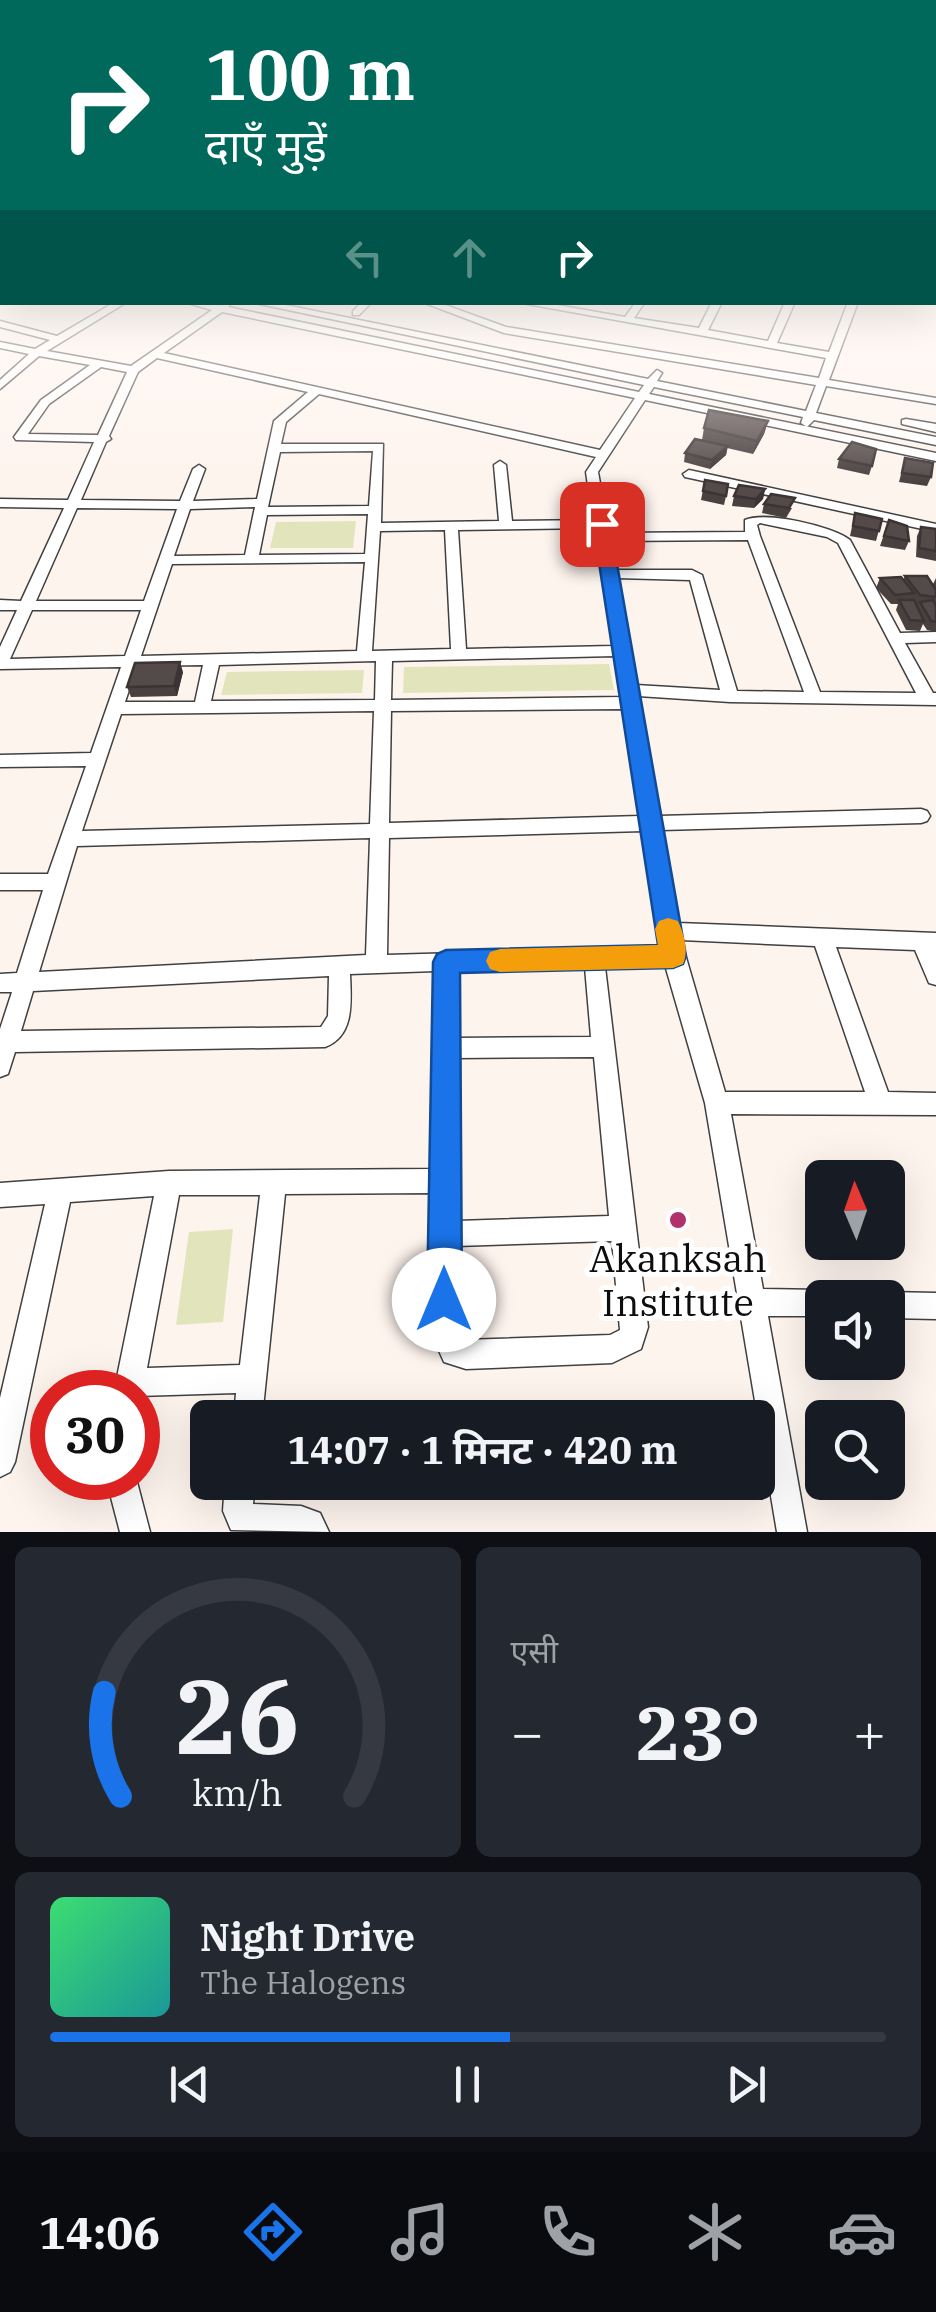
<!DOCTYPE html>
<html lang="hi">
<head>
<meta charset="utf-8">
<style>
  body { margin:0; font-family:"IBM Plex Serif","Noto Sans Devanagari",serif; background:#242831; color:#f1f3f6; height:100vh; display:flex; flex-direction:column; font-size:38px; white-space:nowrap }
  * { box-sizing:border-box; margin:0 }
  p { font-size:32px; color:#9ea1a6 }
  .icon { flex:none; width:55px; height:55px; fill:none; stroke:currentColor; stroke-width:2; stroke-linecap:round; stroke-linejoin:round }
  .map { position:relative; height:1532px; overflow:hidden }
  .sheet { display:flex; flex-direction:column; gap:15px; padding:15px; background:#0d0f14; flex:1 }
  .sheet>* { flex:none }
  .hud { position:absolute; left:0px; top:0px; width:938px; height:305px; box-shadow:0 10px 40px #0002; background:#00695c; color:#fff; overflow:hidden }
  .needle { width:65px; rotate:358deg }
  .tools { position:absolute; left:805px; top:1160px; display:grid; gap:20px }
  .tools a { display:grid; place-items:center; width:100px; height:100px; border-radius:15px; background:#171b24; box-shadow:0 10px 40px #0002; font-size:50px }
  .speed { position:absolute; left:30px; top:1370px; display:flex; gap:20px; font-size:50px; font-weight:700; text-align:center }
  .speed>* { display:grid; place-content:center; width:130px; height:130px; border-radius:50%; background:#171b24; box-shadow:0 10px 40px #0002; line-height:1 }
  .speed .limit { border:15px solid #d22; background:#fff; color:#111 }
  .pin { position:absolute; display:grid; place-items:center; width:85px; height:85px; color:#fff; margin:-42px; border-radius:20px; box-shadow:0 5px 15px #0006 }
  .me { position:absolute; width:110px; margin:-55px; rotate:0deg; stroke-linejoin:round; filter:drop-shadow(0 0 8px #0008) }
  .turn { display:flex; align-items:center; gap:35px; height:210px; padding:0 40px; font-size:45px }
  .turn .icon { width:130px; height:130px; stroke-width:2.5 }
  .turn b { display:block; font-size:70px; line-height:85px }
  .lanes { display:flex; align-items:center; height:95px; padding:0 40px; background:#0003; justify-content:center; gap:50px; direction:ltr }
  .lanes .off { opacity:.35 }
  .big { font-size:75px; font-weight:700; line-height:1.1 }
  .sheet .card { flex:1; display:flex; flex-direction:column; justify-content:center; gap:15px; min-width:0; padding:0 35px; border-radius:15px; background:#242831 }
  .sheet .dial { align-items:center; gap:0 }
  .dial svg { height:260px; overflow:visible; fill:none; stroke:#363941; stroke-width:7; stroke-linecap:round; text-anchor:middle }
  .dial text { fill:#f1f3f6; stroke:none }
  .song { display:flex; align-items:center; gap:30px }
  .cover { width:120px; height:120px; border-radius:15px; background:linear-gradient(135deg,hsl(140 70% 55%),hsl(180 70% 35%)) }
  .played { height:10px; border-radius:5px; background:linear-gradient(90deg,#1a73e8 55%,#363941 55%) }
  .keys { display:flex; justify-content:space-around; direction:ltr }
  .heat { display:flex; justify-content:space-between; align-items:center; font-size:55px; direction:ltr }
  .sheet .tiles { flex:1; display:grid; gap:15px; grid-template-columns:1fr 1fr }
  .card:last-child { grid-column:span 2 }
  .trip { position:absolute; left:190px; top:1400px; width:585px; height:100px; border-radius:15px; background:#171b24; box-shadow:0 10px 40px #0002; font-weight:700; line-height:100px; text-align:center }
  .dock { display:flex; height:160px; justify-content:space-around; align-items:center; background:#090b0e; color:#9ea1a6 }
  .dock .icon { width:70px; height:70px }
  .dock .current { color:#1a73e8 }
  .dock b { font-size:45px; color:#f1f3f6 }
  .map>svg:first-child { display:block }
  .green { fill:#e2e5bb }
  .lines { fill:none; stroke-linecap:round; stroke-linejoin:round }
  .minor-casing { stroke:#404040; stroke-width:3 }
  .minor { fill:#fff; fill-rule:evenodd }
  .wall { fill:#494040 }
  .shaded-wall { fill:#3c3434 }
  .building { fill:#554a4a; stroke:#3c3434; stroke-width:2.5 }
  .route { fill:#1a73e8; stroke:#114b97; stroke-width:2.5 }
  .slow { fill:#f59e0b }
  .poi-dot { fill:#b1316b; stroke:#fff; stroke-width:4 }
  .labels { text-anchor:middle; stroke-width:10; stroke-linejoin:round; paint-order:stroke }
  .near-poi-label { font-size:38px; fill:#0d0d0d; stroke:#fff }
</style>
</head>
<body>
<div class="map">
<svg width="936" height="1532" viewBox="0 0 936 1532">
  <rect width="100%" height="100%" fill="#fef4ee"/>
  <g class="green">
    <polygon points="356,521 353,548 270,548 276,522"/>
    <polygon points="609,664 614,690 403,693 404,667"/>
    <polygon points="364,670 362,693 221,695 227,672"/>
    <polygon points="233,1229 223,1322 176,1325 189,1232"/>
  </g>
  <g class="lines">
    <defs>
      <g id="minor">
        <path d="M115 302H127L47 351 131 366 212 310 184 302 218 305 227 302 230 305 228 307 639 392 644 385 250 302H271L648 379 657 370 662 373 657 381 806 411 816 385 504 333 422 302H437L506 327 819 378 826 358 516 302H540L625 317 636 302H645L634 318 699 328 712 302H722L708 330 768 341 785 302H795L777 343 829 352 848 302H858L829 380 936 398V404L826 386 816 413 936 437V445L814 420 807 427 801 423 803 417 654 387 649 394 936 453V461L645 400 598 472 609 533 745 532V520C766 511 832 526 850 540L900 633 936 632V642L905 643 933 693H936V705L730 702 638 696 659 816 921 809 927 811 930 816 927 821 921 823 661 830 678 923 936 933V985L929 983 915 950 836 947 888 1092 936 1093V1115L731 1114 763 1289 822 1290 831 1294 833 1298H822V1316H768L807 1532H777L705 1103 665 965 605 967 648 1327 641 1349 612 1363 466 1369 444 1362 431 1333 432 1193 285 1194 262 1418H234L236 1393 138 1396V1392H122L116 1382 154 1196 70 1202 15 1462 10 1472 0 1477V1398L45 1204 0 1207V1183L169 1171 432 1169 435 971 350 974C351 1001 355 1036 325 1047L15 1052 8 1074 0 1077V1029L12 992H0V974L17 973 43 890H0V874H48L86 766 0 767V755L91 753 121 667 0 669V647L17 610H0V600L21 601 64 508 0 507V499L68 500 94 442 16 440 14 437 41 400 90 365 39 356 0 389V380L29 354 0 348V342L35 349 50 340 0 327V321L57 336ZM222 312 635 398 600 450 164 353ZM157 358 308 392 274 421 257 499 193 501 205 469 199 465 193 469 180 501 81 500 106 442 111 439 109 436 138 372ZM101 367 127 372 98 435 28 434 49 404ZM319 394 596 457 586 472 593 520 512 521 506 465 500 461 494 465 499 521 381 523 383 444H281L286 422ZM373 451 369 506 268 507 280 452ZM255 507 245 555 174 556 190 509ZM77 508 177 509 144 601H36ZM368 514 365 554 259 555 267 515ZM760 523 827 537 838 543 916 693 820 692 760 536 757 525ZM595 528 613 646 466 649 458 530ZM445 530 451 649 372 651 380 531ZM748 540 804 692 737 691 702 575 692 570H615L610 541ZM365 562 357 651 141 656 172 564ZM617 578 690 580 720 690 636 685ZM32 610H141L125 656 10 659ZM615 656 622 697 391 700 392 661ZM376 661 375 700 211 701 219 665ZM203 665 195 702H125L137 666ZM623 709 640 816 389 823 391 711ZM374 711 370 824 82 831 121 714ZM643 831 661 947 387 955 389 838ZM370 838 366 955 39 972 77 846ZM681 940 815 946 865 1092H725ZM585 967 591 1037 456 1038V971ZM329 976 328 1016 321 1027 21 1031 33 991ZM594 1057 609 1216 457 1221 456 1058ZM179 1195H260L240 1365 147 1368ZM612 1241 620 1330 610 1335 463 1340 459 1332 457 1246Z"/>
        <polygon points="362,302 372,302 359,315 353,315 353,311"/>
        <polygon points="906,419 936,424 936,432 902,424 902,420"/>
        <polygon points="689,470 936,524 936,532 685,477 683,474"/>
        <polygon points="888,1292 936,1293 936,1319 888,1318 888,1298 878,1298"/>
        <polygon points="106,1478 136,1478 150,1532 120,1532"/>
        <polygon points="225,1482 255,1482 253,1504 301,1506 320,1513 329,1532 231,1530 223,1511"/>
      </g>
    </defs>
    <use href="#minor" class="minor-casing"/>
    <use href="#minor" class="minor"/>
  </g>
  <g class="wall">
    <polygon points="768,421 764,434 753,454 727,448 726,455 710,469 684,462 685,453 702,440 704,428"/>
    <polygon points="905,458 931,477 927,486 899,482"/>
    <polygon points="839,459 872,466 869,475 837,468"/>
    <polygon points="705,480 726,496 724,505 701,500"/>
    <polygon points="765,489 763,499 754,508 732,506 734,496"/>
    <polygon points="764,504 792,508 786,518 762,513"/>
    <polygon points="855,513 882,519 876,541 850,536"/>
    <polygon points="889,520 909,541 905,550 880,546"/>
    <polygon points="921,527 936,529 936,561 916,557 917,536"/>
    <polygon points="905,576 933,584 936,578 936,632 927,630 923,624 920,631 906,630 896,610 898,604 891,604 876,588 880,578 903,580"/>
    <polygon points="183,672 177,696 131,697 127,687"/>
  </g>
  <g class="shaded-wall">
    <polygon points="768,421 764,434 753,454 757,441"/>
    <polygon points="728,446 726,455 710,469 712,460"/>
    <polygon points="765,489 763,499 754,508 756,499"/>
    <polygon points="180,662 183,672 177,696 174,686"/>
  </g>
  <g class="building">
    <polygon points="709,410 768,421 757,441 704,428"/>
    <polygon points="695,439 728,446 712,460 685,453"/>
    <polygon points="852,442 876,449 872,466 839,459"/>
    <polygon points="905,458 933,463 931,477 902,473"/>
    <polygon points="705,480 728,484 726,496 703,491"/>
    <polygon points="739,485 765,489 756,499 734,496"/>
    <polygon points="771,494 795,498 789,508 764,504"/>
    <polygon points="855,513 882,519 879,531 853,526"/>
    <polygon points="889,520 907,526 909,541 884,536"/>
    <polygon points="921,527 936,529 936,551 919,548"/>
    <polygon points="905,576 927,576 936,590 936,597 920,595"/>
    <polygon points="901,577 914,593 895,595 880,578"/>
    <polygon points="899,600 914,600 924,621 910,620"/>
    <polygon points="933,600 936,606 936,622 931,621 920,602"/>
    <polygon points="180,662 174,686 127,687 135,663"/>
  </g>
  <linearGradient id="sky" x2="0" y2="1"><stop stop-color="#94cceb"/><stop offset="0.56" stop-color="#fffaf7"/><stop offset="1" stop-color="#fffaf7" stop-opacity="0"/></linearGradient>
  <rect width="936" height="484" fill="url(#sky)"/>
  <polygon class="route" points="602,519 610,524 686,956 683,964 673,968 460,973 462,1300 457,1312 444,1317 432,1312 427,1300 433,962 437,954 446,950 658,945 593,524"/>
  <path class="slow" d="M668 918 678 921C684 934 689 951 683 964L673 968 500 972 490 969 486 961 490 952 500 949 658 945 655 929 659 921Z"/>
  <circle class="poi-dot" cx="678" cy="1220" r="10"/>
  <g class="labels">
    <g class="near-poi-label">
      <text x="678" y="1272">Akanksah<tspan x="678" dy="44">Institute</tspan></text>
    </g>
  </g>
</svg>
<div class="tools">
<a><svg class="needle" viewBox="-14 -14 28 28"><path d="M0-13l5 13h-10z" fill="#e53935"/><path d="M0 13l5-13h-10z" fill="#9ea1a6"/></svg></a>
<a><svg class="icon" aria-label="sound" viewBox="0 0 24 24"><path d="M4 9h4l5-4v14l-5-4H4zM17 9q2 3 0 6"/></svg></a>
<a><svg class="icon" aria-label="search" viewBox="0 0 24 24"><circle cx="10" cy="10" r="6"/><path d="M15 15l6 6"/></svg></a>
</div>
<div class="speed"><div class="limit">30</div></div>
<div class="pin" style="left:602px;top:524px;background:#d93025"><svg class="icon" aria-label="arrive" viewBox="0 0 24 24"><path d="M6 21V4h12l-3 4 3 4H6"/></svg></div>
<svg class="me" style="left:444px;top:1300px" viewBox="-20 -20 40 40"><circle r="19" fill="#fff"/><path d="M0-13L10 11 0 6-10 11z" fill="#1a73e8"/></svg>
<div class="trip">14:07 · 1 मिनट · 420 m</div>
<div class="hud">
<div class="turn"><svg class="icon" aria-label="right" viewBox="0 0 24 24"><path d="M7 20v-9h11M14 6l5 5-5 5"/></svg><div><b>100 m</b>दाएँ मुड़ें</div></div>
<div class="lanes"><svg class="icon off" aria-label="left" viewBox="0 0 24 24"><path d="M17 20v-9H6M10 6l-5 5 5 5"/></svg><svg class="icon off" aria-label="ahead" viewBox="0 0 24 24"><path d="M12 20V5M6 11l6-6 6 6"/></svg><svg class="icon" aria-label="right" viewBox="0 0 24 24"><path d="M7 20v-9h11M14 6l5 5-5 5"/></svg></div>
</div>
</div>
<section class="sheet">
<div class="tiles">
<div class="card dial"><svg viewBox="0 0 100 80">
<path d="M14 69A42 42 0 1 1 86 69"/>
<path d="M14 69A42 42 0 0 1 9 37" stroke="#1a73e8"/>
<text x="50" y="56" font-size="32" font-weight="700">26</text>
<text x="50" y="72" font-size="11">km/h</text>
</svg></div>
<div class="card"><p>एसी</p>
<div class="heat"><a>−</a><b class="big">23°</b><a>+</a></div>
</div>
<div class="card">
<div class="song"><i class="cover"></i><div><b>Night Drive</b><p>The Halogens</p></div></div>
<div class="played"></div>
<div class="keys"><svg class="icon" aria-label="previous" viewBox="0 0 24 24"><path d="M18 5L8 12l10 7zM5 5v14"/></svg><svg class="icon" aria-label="pause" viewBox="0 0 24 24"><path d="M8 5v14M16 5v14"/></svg><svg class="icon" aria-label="next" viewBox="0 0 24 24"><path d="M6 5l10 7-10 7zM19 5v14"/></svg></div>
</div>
</div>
</section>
<nav class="dock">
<b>14:06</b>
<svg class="icon current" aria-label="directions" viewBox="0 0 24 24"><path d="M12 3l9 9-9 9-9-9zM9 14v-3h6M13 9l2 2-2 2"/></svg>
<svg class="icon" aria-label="music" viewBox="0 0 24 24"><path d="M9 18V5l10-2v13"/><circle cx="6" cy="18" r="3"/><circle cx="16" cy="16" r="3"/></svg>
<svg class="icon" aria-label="phone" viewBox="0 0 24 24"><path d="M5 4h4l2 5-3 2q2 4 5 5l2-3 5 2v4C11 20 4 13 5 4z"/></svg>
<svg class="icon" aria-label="climate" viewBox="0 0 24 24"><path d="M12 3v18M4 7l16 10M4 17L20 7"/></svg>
<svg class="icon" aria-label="car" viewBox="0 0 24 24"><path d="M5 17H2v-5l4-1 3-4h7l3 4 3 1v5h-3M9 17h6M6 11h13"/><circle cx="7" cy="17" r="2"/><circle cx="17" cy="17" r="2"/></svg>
</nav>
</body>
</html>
